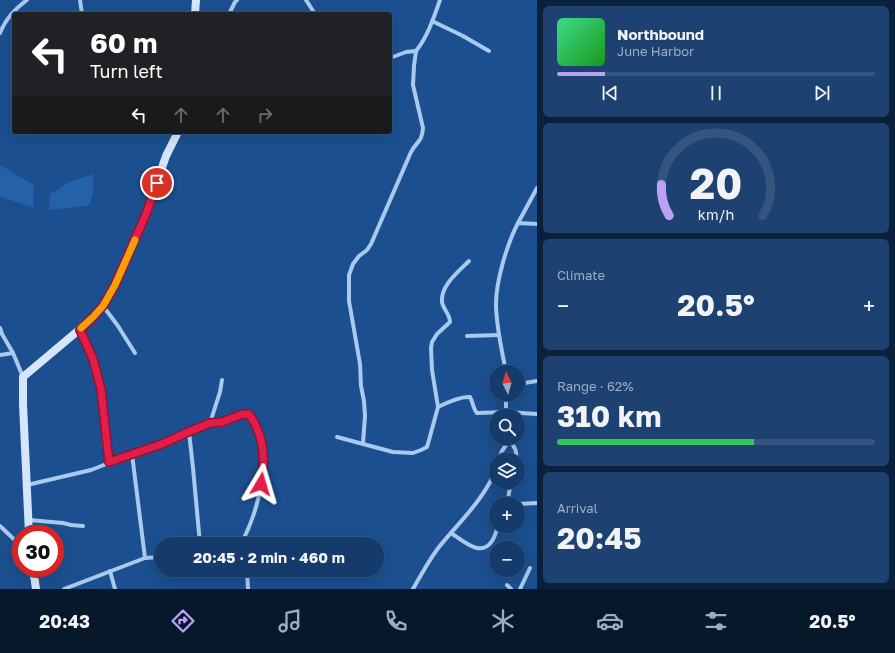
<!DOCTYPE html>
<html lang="en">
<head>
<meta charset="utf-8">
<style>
  body { margin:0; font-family:"Golos Text",sans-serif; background:#1d4271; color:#f1f3f6; height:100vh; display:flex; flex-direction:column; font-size:15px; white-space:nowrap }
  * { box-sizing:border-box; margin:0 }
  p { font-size:13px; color:#9dadc1 }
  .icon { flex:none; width:22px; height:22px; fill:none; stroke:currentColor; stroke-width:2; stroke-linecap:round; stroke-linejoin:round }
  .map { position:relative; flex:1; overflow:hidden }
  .details { display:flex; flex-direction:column; gap:6px; padding:6px; background:#0b203b; width:358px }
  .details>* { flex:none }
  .banner { position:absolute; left:12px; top:12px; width:380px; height:122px; border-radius:4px; box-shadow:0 4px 16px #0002,0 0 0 1px #33557e; background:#202124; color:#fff; overflow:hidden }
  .needle { width:26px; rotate:355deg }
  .fabs { position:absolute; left:489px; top:365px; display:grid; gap:8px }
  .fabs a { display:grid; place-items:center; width:36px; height:36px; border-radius:50%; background:#143b6b; box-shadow:0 4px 16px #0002,0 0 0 1px #33557e; font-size:20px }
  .speed { position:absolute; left:12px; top:525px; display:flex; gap:8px; font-size:20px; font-weight:700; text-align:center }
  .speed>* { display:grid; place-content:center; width:52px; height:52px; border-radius:50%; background:#143b6b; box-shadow:0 4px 16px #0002,0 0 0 1px #33557e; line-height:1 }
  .speed .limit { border:6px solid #d22; background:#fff; color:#111 }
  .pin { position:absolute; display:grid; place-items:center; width:34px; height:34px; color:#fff; margin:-17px; border:2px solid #fff; border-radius:50%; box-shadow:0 1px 4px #0007 }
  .me { position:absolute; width:44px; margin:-22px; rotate:7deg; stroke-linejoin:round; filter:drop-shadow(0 0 3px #0008) }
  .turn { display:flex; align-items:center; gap:14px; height:84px; padding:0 12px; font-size:18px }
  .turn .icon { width:52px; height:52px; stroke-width:2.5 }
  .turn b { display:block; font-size:28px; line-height:34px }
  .lanes { display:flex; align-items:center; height:38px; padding:0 12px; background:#0003; justify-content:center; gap:20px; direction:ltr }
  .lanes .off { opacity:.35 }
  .big { font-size:30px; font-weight:700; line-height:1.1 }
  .details .card { flex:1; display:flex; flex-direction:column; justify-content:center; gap:6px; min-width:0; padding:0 14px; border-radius:6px; background:#1d4271 }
  .details .dial { align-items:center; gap:0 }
  .dial svg { height:104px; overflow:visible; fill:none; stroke:#33557e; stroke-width:7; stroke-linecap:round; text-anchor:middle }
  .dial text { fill:#f1f3f6; stroke:none }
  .song { display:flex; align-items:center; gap:12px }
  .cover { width:48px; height:48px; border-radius:6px; background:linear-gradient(135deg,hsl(150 70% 55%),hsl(120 70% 35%)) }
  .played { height:4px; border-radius:2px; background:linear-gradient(90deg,#bca0f2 15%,#33557e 15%) }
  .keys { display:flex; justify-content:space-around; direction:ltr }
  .heat { display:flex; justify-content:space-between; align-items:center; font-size:22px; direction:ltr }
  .charge { height:6px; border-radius:3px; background:linear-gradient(90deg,#34c759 62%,#33557e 0) }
  .trip { position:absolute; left:154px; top:537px; width:230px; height:40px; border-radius:20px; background:#143b6b; box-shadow:0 4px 16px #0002,0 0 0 1px #33557e; font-weight:700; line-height:40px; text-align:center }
  .tabs { display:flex; height:64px; justify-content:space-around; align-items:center; background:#08182b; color:#9dadc1 }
  .tabs .icon { width:28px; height:28px }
  .tabs .active { color:#bca0f2 }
  .tabs b { font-size:18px; color:#f1f3f6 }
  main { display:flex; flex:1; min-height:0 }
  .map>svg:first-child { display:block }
  .green { fill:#2461a8 }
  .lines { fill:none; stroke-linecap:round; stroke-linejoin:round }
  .street { stroke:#a9c9ee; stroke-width:4 }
  .secondary { stroke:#d6e6fa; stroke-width:8 }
  .route-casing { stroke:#92132f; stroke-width:10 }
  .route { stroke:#e11d48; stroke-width:7 }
  .slow { stroke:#f59e0b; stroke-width:7 }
</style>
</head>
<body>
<main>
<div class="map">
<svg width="537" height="589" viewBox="0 0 537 589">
  <rect width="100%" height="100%" fill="#1b4f8f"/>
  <g class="green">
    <polygon points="0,165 34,185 33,207 0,197"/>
    <polygon points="93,174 93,193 90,204 86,206 49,210 50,194 69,182"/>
  </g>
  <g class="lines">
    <g class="street">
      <polyline points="80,0 82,14"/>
      <polyline points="306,0 315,14"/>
      <polyline points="229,14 235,2 237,0"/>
      <polyline points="432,21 463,36 489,51"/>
      <path d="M0 33C5 20 16 8 27 0"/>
      <path d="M390 58 406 52 416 51C428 36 434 17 440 0"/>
      <polyline points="518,223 537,188"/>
      <polyline points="103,306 118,326 135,353"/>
      <polyline points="0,328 2,334 13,353 23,377"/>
      <polyline points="467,336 499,335"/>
      <polyline points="0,355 13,353"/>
      <path d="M506 372C502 351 496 326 496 304 496 281 507 244 518 223L537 224"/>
      <polyline points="518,384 537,381"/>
      <path d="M438 407C446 403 460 396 470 397 473 402 473 409 477 413L506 412 537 414"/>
      <polyline points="506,416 506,394"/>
      <polyline points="210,423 220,392 222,380"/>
      <polyline points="189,432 193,468 200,544"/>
      <path d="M337 437 393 452 413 453 421 450 427 447 429 440 438 407 432 370 431 348 432 342 437 334 450 322C450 314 443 309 442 302 440 286 459 271 469 261"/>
      <path d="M509 441C515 446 517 451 516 460"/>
      <path d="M363 443 365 416 364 401 361 386 360 364 349 301V275L353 264 359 256 367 250 371 244 411 152C417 141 422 142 423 128L413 85 414 66 416 51"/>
      <polyline points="132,454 145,558"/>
      <polyline points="498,460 502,451 509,441 508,438"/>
      <path d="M109 463 162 444 189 432 210 423 222 422 243 414H249C253 420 258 426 260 433 270 466 257 514 241 544"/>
      <polyline points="27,485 91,470 109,463 101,389 93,359 80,329"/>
      <polyline points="507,504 511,482"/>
      <polyline points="518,504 537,503"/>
      <polyline points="29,520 63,523 71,525 83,526"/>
      <polyline points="0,526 21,546"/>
      <path d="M451 533C463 541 481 558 492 541 495 537 496 531 498 526"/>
      <polyline points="206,544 230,542 240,544"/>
      <polyline points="247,570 248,589"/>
      <polyline points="110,571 115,589"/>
      <polyline points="507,585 511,589"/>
      <polyline points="64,589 145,558 161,557"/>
      <path d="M413 589C421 575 429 560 439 547 456 526 477 506 490 482 493 477 494 470 496 465"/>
      <polyline points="520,589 530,568"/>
    </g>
    <g class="secondary">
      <polyline points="195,14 196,0"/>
      <polyline points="29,534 23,404 23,377 80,329 93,317 103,306 115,285 146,214 166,156 178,132"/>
      <polyline points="33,568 36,589"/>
    </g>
  </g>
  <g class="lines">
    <defs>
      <path id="route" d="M157 183 146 214 115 285 103 306 93 317 80 330 93 359 101 389 109 462 162 444 188 432 210 423 222 422 243 414H249C264 435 266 459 261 484"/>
    </defs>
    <use href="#route" class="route-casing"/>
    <use href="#route" class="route"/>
    <polyline class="slow" points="81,328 93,317 103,306 115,285 135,240"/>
  </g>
</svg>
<div class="fabs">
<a><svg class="needle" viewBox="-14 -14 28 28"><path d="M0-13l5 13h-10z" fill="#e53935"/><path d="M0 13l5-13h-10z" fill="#9dadc1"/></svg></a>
<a><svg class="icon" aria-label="search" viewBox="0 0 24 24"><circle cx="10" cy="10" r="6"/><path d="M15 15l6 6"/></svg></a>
<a><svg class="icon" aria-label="layers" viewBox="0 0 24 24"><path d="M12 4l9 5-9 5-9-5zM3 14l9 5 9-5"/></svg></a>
<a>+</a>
<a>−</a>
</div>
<div class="speed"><div class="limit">30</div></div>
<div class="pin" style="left:157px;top:183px;background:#d93025"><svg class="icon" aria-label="arrive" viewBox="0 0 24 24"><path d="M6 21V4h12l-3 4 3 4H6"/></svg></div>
<svg class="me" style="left:261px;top:484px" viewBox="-20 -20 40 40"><path d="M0-17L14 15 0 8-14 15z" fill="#e11d48" stroke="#fff" stroke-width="4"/></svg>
<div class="trip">20:45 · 2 min · 460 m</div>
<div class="banner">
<div class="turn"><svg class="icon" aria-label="left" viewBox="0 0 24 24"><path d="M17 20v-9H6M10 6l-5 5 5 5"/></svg><div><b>60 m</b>Turn left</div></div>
<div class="lanes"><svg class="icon" aria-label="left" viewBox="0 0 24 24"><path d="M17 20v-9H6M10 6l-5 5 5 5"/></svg><svg class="icon off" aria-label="ahead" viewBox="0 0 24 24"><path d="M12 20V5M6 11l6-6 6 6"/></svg><svg class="icon off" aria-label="ahead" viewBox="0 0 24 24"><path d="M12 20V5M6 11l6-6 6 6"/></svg><svg class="icon off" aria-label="right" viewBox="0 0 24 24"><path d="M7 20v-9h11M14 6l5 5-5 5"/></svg></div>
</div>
</div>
<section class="details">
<div class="card">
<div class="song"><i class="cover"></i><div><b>Northbound</b><p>June Harbor</p></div></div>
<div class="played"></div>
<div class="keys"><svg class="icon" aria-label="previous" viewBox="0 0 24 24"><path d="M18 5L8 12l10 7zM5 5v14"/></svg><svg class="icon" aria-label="pause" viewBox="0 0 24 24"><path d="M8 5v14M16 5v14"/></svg><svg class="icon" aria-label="next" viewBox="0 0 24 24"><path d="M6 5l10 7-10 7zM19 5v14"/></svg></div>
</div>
<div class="card dial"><svg viewBox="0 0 100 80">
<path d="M14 69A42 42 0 1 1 86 69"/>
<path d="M14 69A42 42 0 0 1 8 45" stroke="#bca0f2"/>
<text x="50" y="56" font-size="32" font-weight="700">20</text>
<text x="50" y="72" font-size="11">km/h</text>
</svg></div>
<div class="card"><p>Climate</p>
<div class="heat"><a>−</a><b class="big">20.5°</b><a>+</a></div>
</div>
<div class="card"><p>Range · 62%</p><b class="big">310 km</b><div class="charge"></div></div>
<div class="card"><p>Arrival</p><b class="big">20:45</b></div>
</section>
</main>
<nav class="tabs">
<b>20:43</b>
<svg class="icon active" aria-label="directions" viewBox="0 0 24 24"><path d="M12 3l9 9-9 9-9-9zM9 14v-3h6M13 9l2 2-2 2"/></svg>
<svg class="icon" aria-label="music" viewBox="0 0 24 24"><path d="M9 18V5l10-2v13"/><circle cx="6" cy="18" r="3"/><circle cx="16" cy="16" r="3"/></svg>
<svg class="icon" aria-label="phone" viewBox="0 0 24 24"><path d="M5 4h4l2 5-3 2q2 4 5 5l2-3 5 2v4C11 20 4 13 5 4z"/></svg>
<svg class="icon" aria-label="climate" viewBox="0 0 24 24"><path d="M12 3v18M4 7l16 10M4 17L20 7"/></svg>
<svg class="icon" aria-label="car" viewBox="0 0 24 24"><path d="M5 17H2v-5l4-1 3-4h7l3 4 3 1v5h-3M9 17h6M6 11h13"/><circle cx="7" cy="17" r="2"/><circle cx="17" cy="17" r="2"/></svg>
<svg class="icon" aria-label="filters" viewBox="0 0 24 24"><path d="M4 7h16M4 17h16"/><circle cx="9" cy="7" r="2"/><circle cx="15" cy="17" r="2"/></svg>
<b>20.5°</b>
</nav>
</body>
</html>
